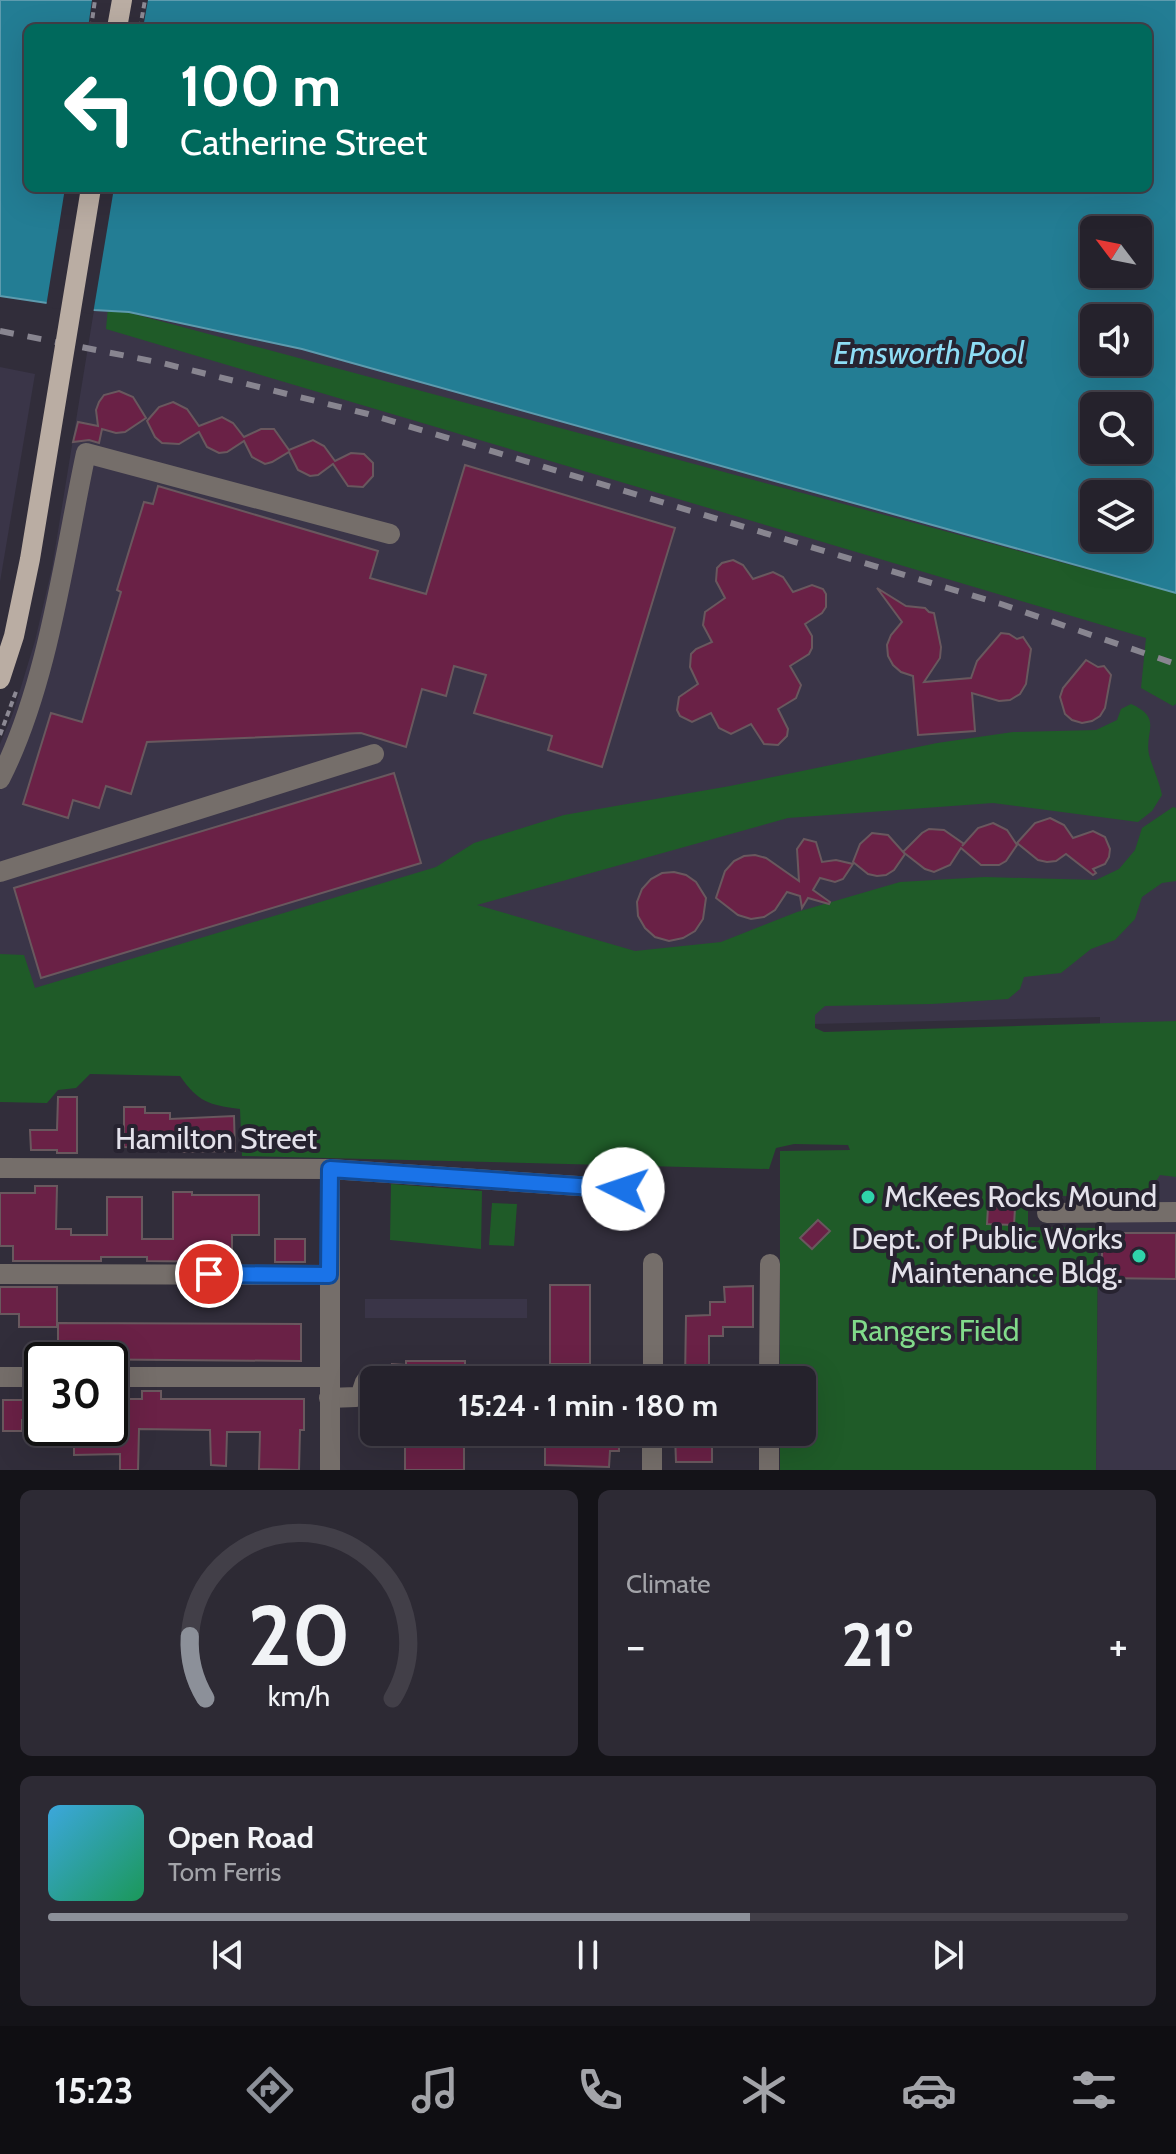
<!DOCTYPE html>
<html lang="en">
<head>
<meta charset="utf-8">
<style>
  body { margin:0; font-family:Cabin,sans-serif; background:#2d2a34; color:#f1f3f6; height:100vh; display:flex; flex-direction:column; font-size:30px; white-space:nowrap }
  * { box-sizing:border-box; margin:0 }
  p { font-size:26px; color:#a3a4a9 }
  .icon { flex:none; width:44px; height:44px; fill:none; stroke:currentColor; stroke-width:2; stroke-linecap:round; stroke-linejoin:round }
  .map { position:relative; height:1470px; overflow:hidden }
  .sheet { display:flex; flex-direction:column; gap:20px; padding:20px; background:#141318; flex:1 }
  .sheet>* { flex:none }
  .guide { position:absolute; left:24px; top:24px; width:1128px; height:168px; border-radius:12px; box-shadow:0 8px 32px #0002,0 0 0 2px #423f48; background:#00695c; color:#fff; overflow:hidden }
  .needle { width:52px; rotate:302deg }
  .controls { position:absolute; left:1080px; top:216px; display:grid; gap:16px }
  .controls a { display:grid; place-items:center; width:72px; height:72px; border-radius:12px; background:#25222c; box-shadow:0 8px 32px #0002,0 0 0 2px #423f48; font-size:40px }
  .speed { position:absolute; left:24px; top:1342px; display:flex; gap:16px; font-size:40px; font-weight:700; text-align:center }
  .speed>* { display:grid; place-content:center; width:104px; height:104px; border-radius:50%; background:#25222c; box-shadow:0 8px 32px #0002,0 0 0 2px #423f48; line-height:1 }
  .speed .limit { border:4px solid #111; border-radius:12px; background:#fff; color:#111 }
  .pin { position:absolute; display:grid; place-items:center; width:68px; height:68px; color:#fff; margin:-34px; border:4px solid #fff; border-radius:50%; box-shadow:0 2px 8px #0007 }
  .me { position:absolute; width:88px; margin:-44px; rotate:274deg; stroke-linejoin:round; filter:drop-shadow(0 0 6px #0008) }
  .turn { display:flex; align-items:center; gap:28px; height:168px; padding:0 24px; font-size:36px }
  .turn .icon { width:104px; height:104px; stroke-width:2.5 }
  .turn b { display:block; font-size:56px; line-height:68px }
  .big { font-size:60px; font-weight:700; line-height:1.1 }
  .sheet .widget { flex:1; display:flex; flex-direction:column; justify-content:center; gap:12px; min-width:0; padding:0 28px; border-radius:12px; background:#2d2a34 }
  .sheet .dial { align-items:center; gap:0 }
  .dial svg { height:208px; overflow:visible; fill:none; stroke:#423f48; stroke-width:7; stroke-linecap:round; text-anchor:middle }
  .dial text { fill:#f1f3f6; stroke:none }
  .song { display:flex; align-items:center; gap:24px }
  .cover { width:96px; height:96px; border-radius:12px; background:linear-gradient(135deg,hsl(200 70% 55%),hsl(150 70% 35%)) }
  .played { height:8px; border-radius:4px; background:linear-gradient(90deg,#8c9099 65%,#423f48 65%) }
  .keys { display:flex; justify-content:space-around; direction:ltr }
  .heat { display:flex; justify-content:space-between; align-items:center; font-size:44px; direction:ltr }
  .sheet .tiles { flex:1; display:grid; gap:20px; grid-template-columns:1fr 1fr }
  .widget:last-child { grid-column:span 2 }
  .trip { position:absolute; left:360px; top:1366px; width:456px; height:80px; border-radius:12px; background:#25222c; box-shadow:0 8px 32px #0002,0 0 0 2px #423f48; font-weight:700; line-height:80px; text-align:center }
  .tabs { display:flex; height:128px; justify-content:space-around; align-items:center; background:#0f0e12; color:#a3a4a9 }
  .tabs .icon { width:56px; height:56px }
  .tabs .current { color:#8c9099 }
  .tabs b { font-size:36px; color:#f1f3f6 }
  .map>svg:first-child { display:block }
  .built { fill:#3a3548 }
  .green { fill:#1f5b28 }
  .water { fill:#237d94; stroke:#5d9bae; stroke-width:2; fill-rule:evenodd }
  .pier { fill:#312d3a }
  .building { fill:#6a2146; stroke:#69585e; stroke-width:2 }
  .lines { fill:none; stroke-linecap:round; stroke-linejoin:round }
  .path { stroke:#8c8994; stroke-width:4; stroke-dasharray:6 4; stroke-linecap:butt }
  .minor { stroke:#756e6a; stroke-width:20 }
  .major { stroke:#baada3; stroke-width:20 }
  .rail { stroke:#888590; stroke-width:6; stroke-dasharray:14 14; stroke-linecap:butt }
  .path-bridge { stroke:#8c8994; stroke-width:4; stroke-dasharray:6 4; stroke-linecap:butt }
  .major-bridge { stroke:#baada3; stroke-width:20 }
  .route-casing { stroke:#114b97; stroke-width:20 }
  .route { stroke:#1a73e8; stroke-width:14 }
  .poi-dot { fill:#2fd4aa; stroke:#272330; stroke-width:3 }
  .labels { text-anchor:middle; stroke-width:8; stroke-linejoin:round; paint-order:stroke }
  .street-label { font-size:30px; fill:#e4e2eb; stroke:#272330 }
  .poi-label { font-size:30px; fill:#e4e2eb; stroke:#272330; text-anchor:start }
  .park-label { font-size:30px; fill:#81da8a; stroke:#272330 }
  .water-label { font-size:32px; font-style:italic; fill:#8eddf5; stroke:#272330 }
</style>
</head>
<body>
<div class="map">
<svg width="1176" height="1470" viewBox="0 0 1176 1470">
  <rect width="100%" height="100%" fill="#312d3a"/>
  <g class="built">
    <polygon points="94,310 129,312 302,349 1176,593 1176,1470 1096,1470 1100,1017 326,1036 0,1047 0,744 13,713 35,641 52,568"/>
    <polygon points="0,367 35,374 0,582"/>
    <rect x="365" y="1299" width="162" height="19"/>
  </g>
  <g class="green">
    <polygon points="108,307 1176,593 1176,704 1173,706 1141,688 1146,638 106,329"/>
    <path d="M1131 704C1165 719 1142 733 1150 758 1154 771 1159 781 1162 795L1152 811 1138 822 993 803 788 818 477 905 635 951 721 942 797 912 900 882 985 877 1096 880 1119 869 1135 850 1142 828 1173 807 1176 808V881L1162 883 1142 897 1135 919 1115 940 1091 949 1061 973 1024 977 1020 989 1008 999 932 1004 825 1006 815 1015V1028L824 1032 1176 1021V1177L1160 1175 1151 1189C1128 1193 1104 1198 1080 1197 1061 1197 1047 1191 1028 1195V1227L1098 1228 1096 1470H780V1432H802V1380H780V1151L850 1150 848 1145 794 1144 776 1148 769 1169 242 1156 240 1109C209 1105 198 1102 180 1076L90 1074 76 1088 58 1090 47 1103 0 1102V954L24 955 35 988 436 867 474 843 564 815 730 786 937 743 1013 732 1096 730 1117 720 1121 709Z"/>
    <polygon points="391,1184 482,1191 481,1249 390,1240"/>
    <polygon points="492,1203 517,1204 514,1246 489,1245"/>
  </g>
  <path class="water" d="M0 0H1176V593L302 349 129 312 94 310 0 296ZM28 28H1148V188H28ZM1094 230H1138V274H1094ZM1094 318H1138V362H1094ZM1094 406H1138V450H1094ZM1094 494H1138V538H1094Z"/>
  <g class="pier">
    <polygon points="92,0 148,0 143,28 88,28"/>
    <polygon points="65,188 114,188 93,314 46,307"/>
  </g>
  <g class="building">
    <polygon points="119,391 133,397 146,418 125,432 116,433 102,429 99,443 89,440 73,442 78,422 98,426 96,410 99,402 104,395"/>
    <polygon points="173,402 187,409 199,426 222,417 233,423 244,437 261,429 274,429 289,450 313,440 324,446 335,461 351,453 364,454 373,463 373,476 363,487 348,486 333,464 318,475 310,476 298,470 289,452 272,462 265,464 252,457 244,441 227,452 219,453 207,447 199,432 179,444 162,443 155,437 147,421 159,407"/>
    <polygon points="465,465 675,528 602,767 548,750 552,736 474,713 486,675 454,666 446,696 422,689 406,747 361,733 147,742 131,794 106,786 99,808 73,800 68,818 23,804 51,713 82,722 121,592 117,590 144,502 153,504 158,486 378,551 370,578 426,594"/>
    <polygon points="733,560 743,565 753,579 773,572 783,577 793,592 812,585 823,589 826,594 826,607 822,613 805,624 812,636 812,648 809,654 790,666 801,685 796,698 778,709 788,729 787,736 778,745 764,744 751,724 731,734 719,728 711,713 692,722 680,716 677,710 679,697 698,684 690,667 691,654 696,649 712,642 703,625 705,612 725,598 716,581 717,568 722,563"/>
    <polygon points="877,588 906,606 925,608 929,612 934,613 941,647 940,658 924,682 971,678 977,661 1001,633 1009,634 1017,639 1023,637 1031,649 1026,684 1020,694 1010,700 999,701 972,693 975,731 918,735 913,676 901,672 893,665 888,656 887,645 891,635 902,622"/>
    <polygon points="1086,660 1098,667 1104,666 1111,675 1105,708 1100,716 1092,721 1082,723 1072,720 1065,714 1060,697 1063,688"/>
    <polygon points="394,773 421,863 41,978 14,888"/>
    <polygon points="1050,818 1064,825 1073,838 1093,831 1105,837 1110,849 1109,857 1105,864 1093,869 1096,873 1093,875 1066,854 1056,861 1047,862 1038,860 1017,843 1035,823"/>
    <polygon points="993,823 1007,830 1017,845 1006,861 999,865 981,865 961,848 950,865 934,872 925,869 903,852 922,833 929,829 944,830 964,844 962,846 978,828"/>
    <polygon points="872,833 888,835 905,854 894,870 886,875 877,876 868,874 853,862 860,844"/>
    <polygon points="804,839 816,842 822,862 836,860 853,864 843,879 835,882 820,878 813,890 830,902 829,904 808,898 802,908 800,896 787,892 775,910 764,917 751,919 738,915 716,898 725,871 734,861 744,856 755,855 766,858 799,881 797,849"/>
    <polygon points="674,872 686,875 696,882 706,898 703,919 695,931 683,938 669,941 655,937 645,928 638,916 637,902 642,889 651,879 662,873"/>
    <polygon points="58,1097 77,1097 77,1153 57,1153 57,1150 31,1150 30,1130 57,1130"/>
    <polygon points="124,1107 145,1107 145,1113 170,1113 170,1119 234,1116 235,1151 176,1152 176,1149 124,1147"/>
    <polygon points="35,1186 57,1186 56,1229 71,1229 71,1235 107,1235 107,1197 142,1197 142,1239 173,1239 173,1192 192,1192 192,1195 259,1195 259,1235 232,1235 232,1262 147,1261 147,1257 101,1257 101,1261 13,1261 13,1246 0,1246 0,1193 35,1193"/>
    <polygon points="988,1207 1015,1208 1014,1225 987,1224"/>
    <polygon points="818,1220 830,1231 812,1249 800,1238"/>
    <polygon points="1102,1233 1176,1233 1176,1279 1102,1278"/>
    <rect x="275" y="1239" width="30" height="23"/>
    <rect x="550" y="1285" width="40" height="79"/>
    <polygon points="753,1286 753,1327 723,1327 723,1336 709,1336 709,1380 685,1380 686,1316 710,1315 710,1302 725,1302 724,1287"/>
    <polygon points="0,1287 57,1287 57,1327 19,1327 19,1314 0,1314"/>
    <polygon points="58,1323 301,1324 301,1361 58,1359"/>
    <polygon points="406,1361 465,1361 465,1380 392,1380 392,1364 406,1365"/>
    <polygon points="142,1391 161,1391 161,1399 304,1399 304,1430 300,1430 299,1470 259,1469 260,1432 227,1432 226,1466 211,1465 210,1430 139,1429 138,1470 120,1470 120,1454 74,1455 74,1428 120,1428 120,1399 142,1399"/>
    <polygon points="3,1400 42,1400 42,1419 22,1420 22,1431 3,1431"/>
    <rect x="405" y="1432" width="59" height="38"/>
    <polygon points="586,1432 610,1432 610,1436 619,1435 619,1451 610,1451 609,1467 545,1465 545,1438 586,1436"/>
    <polygon points="686,1432 712,1432 712,1462 676,1462 675,1435 686,1435"/>
  </g>
  <g class="lines">
    <g class="path">
      <polyline points="91,28 95,0"/>
      <polyline points="140,28 145,0"/>
    </g>
    <g class="minor">
      <path d="M0 779C48 685 64 556 86 453L390 534"/>
      <polyline points="0,872 374,754"/>
      <polyline points="0,1168 330,1169 623,1189"/>
      <polyline points="1047,1213 1176,1212"/>
      <polyline points="0,1274 329,1275"/>
      <polyline points="0,1377 42,1377"/>
      <polyline points="110,1377 329,1377"/>
      <polyline points="653,1380 653,1263"/>
      <polyline points="769,1380 770,1264"/>
      <polyline points="329,1398 356,1397 361,1394 365,1382"/>
      <polyline points="330,1470 330,1169"/>
      <polyline points="652,1470 652,1432"/>
      <polyline points="769,1470 769,1432"/>
    </g>
    <polyline class="major" points="117,28 122,0"/>
    <polyline class="rail" points="0,331 162,363 368,414 1001,604 1176,664"/>
    <polyline class="path-bridge" points="0,735 17,689"/>
    <polyline class="major-bridge" points="0,679 14,636 30,559 91,188"/>
  </g>
  <g class="lines">
    <defs>
      <polyline id="route" points="209,1274 329,1275 330,1169 623,1189"/>
    </defs>
    <use href="#route" class="route-casing"/>
    <use href="#route" class="route"/>
  </g>
  <g class="poi-dot">
    <circle cx="868" cy="1197" r="8"/>
    <circle cx="1139" cy="1256" r="8"/>
  </g>
  <g class="labels">
    <g class="street-label">
      <text x="216" y="1149">Hamilton Street</text>
    </g>
    <g class="poi-label">
      <text x="884" y="1207">McKees Rocks Mound</text>
      <text x="1123" y="1249" text-anchor="end">Dept. of Public Works<tspan x="1123" dy="34">Maintenance Bldg.</tspan></text>
    </g>
    <g class="park-label">
      <text x="935" y="1341">Rangers Field</text>
    </g>
    <g class="water-label">
      <text x="929" y="364">Emsworth Pool</text>
    </g>
  </g>
</svg>
<div class="controls">
<a><svg class="needle" viewBox="-14 -14 28 28"><path d="M0-13l5 13h-10z" fill="#e53935"/><path d="M0 13l5-13h-10z" fill="#a3a4a9"/></svg></a>
<a><svg class="icon" aria-label="sound" viewBox="0 0 24 24"><path d="M4 9h4l5-4v14l-5-4H4zM17 9q2 3 0 6"/></svg></a>
<a><svg class="icon" aria-label="search" viewBox="0 0 24 24"><circle cx="10" cy="10" r="6"/><path d="M15 15l6 6"/></svg></a>
<a><svg class="icon" aria-label="layers" viewBox="0 0 24 24"><path d="M12 4l9 5-9 5-9-5zM3 14l9 5 9-5"/></svg></a>
</div>
<div class="speed"><div class="limit">30</div></div>
<div class="pin" style="left:209px;top:1274px;background:#d93025"><svg class="icon" aria-label="arrive" viewBox="0 0 24 24"><path d="M6 21V4h12l-3 4 3 4H6"/></svg></div>
<svg class="me" style="left:623px;top:1189px" viewBox="-20 -20 40 40"><circle r="19" fill="#fff"/><path d="M0-13L10 11 0 6-10 11z" fill="#1a73e8"/></svg>
<div class="trip">15:24 · 1 min · 180 m</div>
<div class="guide">
<div class="turn"><svg class="icon" aria-label="left" viewBox="0 0 24 24"><path d="M17 20v-9H6M10 6l-5 5 5 5"/></svg><div><b>100 m</b>Catherine Street</div></div>
</div>
</div>
<section class="sheet">
<div class="tiles">
<div class="widget dial"><svg viewBox="0 0 100 80">
<path d="M14 69A42 42 0 1 1 86 69"/>
<path d="M14 69A42 42 0 0 1 8 45" stroke="#8c9099"/>
<text x="50" y="56" font-size="32" font-weight="700">20</text>
<text x="50" y="72" font-size="11">km/h</text>
</svg></div>
<div class="widget"><p>Climate</p>
<div class="heat"><a>−</a><b class="big">21°</b><a>+</a></div>
</div>
<div class="widget">
<div class="song"><i class="cover"></i><div><b>Open Road</b><p>Tom Ferris</p></div></div>
<div class="played"></div>
<div class="keys"><svg class="icon" aria-label="previous" viewBox="0 0 24 24"><path d="M18 5L8 12l10 7zM5 5v14"/></svg><svg class="icon" aria-label="pause" viewBox="0 0 24 24"><path d="M8 5v14M16 5v14"/></svg><svg class="icon" aria-label="next" viewBox="0 0 24 24"><path d="M6 5l10 7-10 7zM19 5v14"/></svg></div>
</div>
</div>
</section>
<nav class="tabs">
<b>15:23</b>
<svg class="icon current" aria-label="directions" viewBox="0 0 24 24"><path d="M12 3l9 9-9 9-9-9zM9 14v-3h6M13 9l2 2-2 2"/></svg>
<svg class="icon" aria-label="music" viewBox="0 0 24 24"><path d="M9 18V5l10-2v13"/><circle cx="6" cy="18" r="3"/><circle cx="16" cy="16" r="3"/></svg>
<svg class="icon" aria-label="phone" viewBox="0 0 24 24"><path d="M5 4h4l2 5-3 2q2 4 5 5l2-3 5 2v4C11 20 4 13 5 4z"/></svg>
<svg class="icon" aria-label="climate" viewBox="0 0 24 24"><path d="M12 3v18M4 7l16 10M4 17L20 7"/></svg>
<svg class="icon" aria-label="car" viewBox="0 0 24 24"><path d="M5 17H2v-5l4-1 3-4h7l3 4 3 1v5h-3M9 17h6M6 11h13"/><circle cx="7" cy="17" r="2"/><circle cx="17" cy="17" r="2"/></svg>
<svg class="icon" aria-label="filters" viewBox="0 0 24 24"><path d="M4 7h16M4 17h16"/><circle cx="9" cy="7" r="2"/><circle cx="15" cy="17" r="2"/></svg>
</nav>
</body>
</html>
